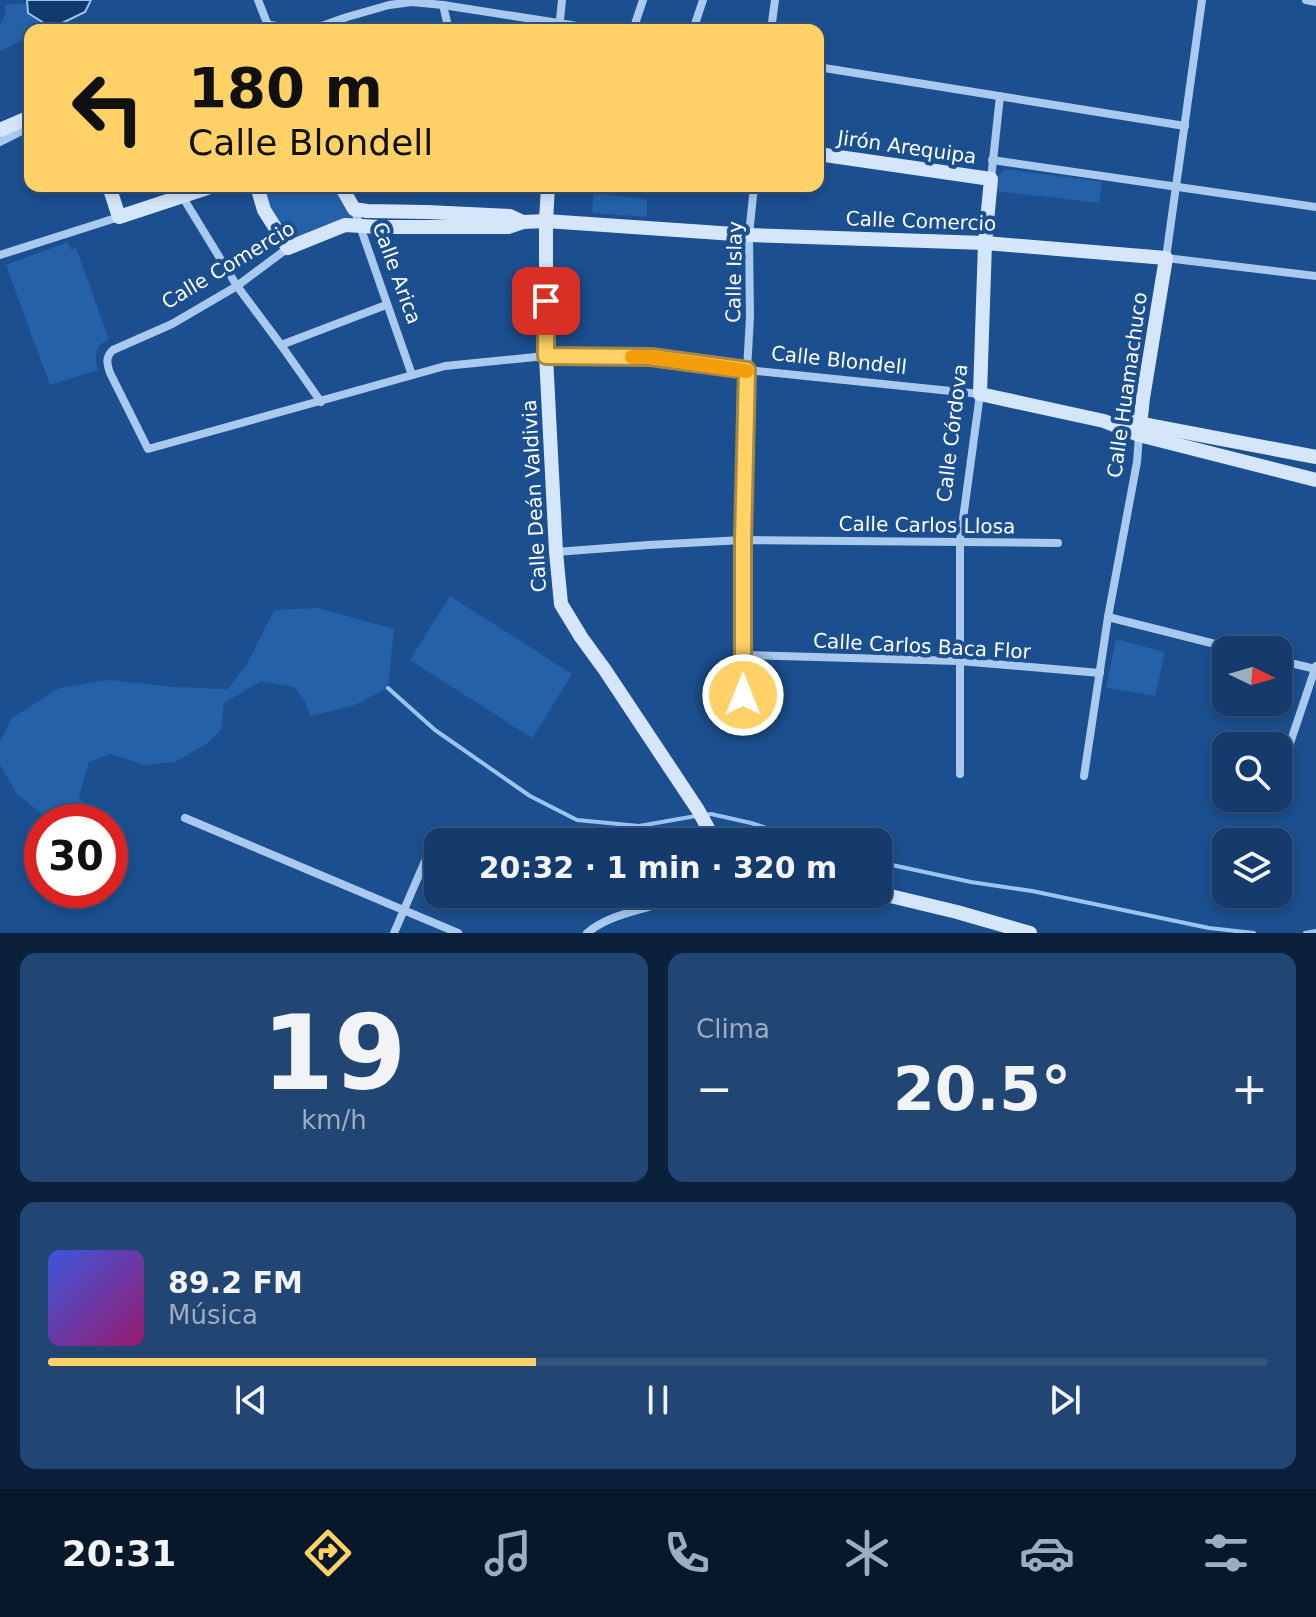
<!DOCTYPE html>
<html lang="es">
<head>
<meta charset="utf-8">
<style>
  body { margin:0; font-family:"DejaVu Sans",sans-serif; background:#214673; color:#f1f3f6; height:100vh; display:flex; flex-direction:column; font-size:30px; white-space:nowrap }
  * { box-sizing:border-box; margin:0 }
  p { font-size:26px; color:#9dadc1 }
  .icon { flex:none; width:44px; height:44px; fill:none; stroke:currentColor; stroke-width:2; stroke-linecap:round; stroke-linejoin:round }
  .map { position:relative; height:933px; overflow:hidden }
  .side { display:flex; flex-direction:column; gap:20px; padding:20px; background:#0b203b; flex:1 }
  .side>* { flex:none }
  .banner { position:absolute; left:24px; top:24px; width:800px; height:168px; border-radius:16px; box-shadow:0 4px 12px #0003,0 0 0 2px #33557e; background:#ffd166; color:#111; overflow:hidden }
  .needle { width:52px; rotate:95deg }
  .buttons { position:absolute; left:1212px; top:636px; display:grid; gap:16px }
  .buttons a { display:grid; place-items:center; width:80px; height:80px; border-radius:16px; background:#143b6b; box-shadow:0 4px 12px #0003,0 0 0 2px #33557e; font-size:40px }
  .speed { position:absolute; left:24px; top:804px; display:flex; gap:16px; font-size:40px; font-weight:700; text-align:center }
  .speed>* { display:grid; place-content:center; width:104px; height:104px; border-radius:50%; background:#143b6b; box-shadow:0 4px 12px #0003,0 0 0 2px #33557e; line-height:1 }
  .speed .limit { border:12px solid #d22; background:#fff; color:#111 }
  .pin { position:absolute; display:grid; place-items:center; width:68px; height:68px; color:#fff; margin:-34px; border-radius:16px; box-shadow:0 4px 12px #0006 }
  .me { position:absolute; width:88px; margin:-44px; rotate:0deg; stroke-linejoin:round; filter:drop-shadow(0 0 6px #0008) }
  .turn { display:flex; align-items:center; gap:28px; height:168px; padding:0 32px; font-size:36px }
  .turn .icon { width:104px; height:104px; stroke-width:2.5 }
  .turn b { display:block; font-size:56px; line-height:68px }
  .big { font-size:60px; font-weight:800; line-height:1.1 }
  .side .tile { flex:1; display:flex; flex-direction:column; justify-content:center; gap:12px; min-width:0; padding:0 28px; border-radius:16px; background:#214673 }
  .side .dial { align-items:center; gap:0 }
  .dial b { font-size:104px; line-height:1 }
  .song { display:flex; align-items:center; gap:24px }
  .cover { width:96px; height:96px; border-radius:12px; background:linear-gradient(135deg,hsl(230 70% 55%),hsl(320 70% 35%)) }
  .played { height:8px; border-radius:4px; background:linear-gradient(90deg,#ffd166 40%,#33557e 40%) }
  .keys { display:flex; justify-content:space-around; direction:ltr }
  .heat { display:flex; justify-content:space-between; align-items:center; font-size:44px; direction:ltr }
  .side .tiles { flex:1; display:grid; gap:20px; grid-template-columns:1fr 1fr }
  .tile:last-child { grid-column:span 2 }
  .trip { position:absolute; left:424px; top:828px; width:468px; height:80px; border-radius:16px; background:#143b6b; box-shadow:0 4px 12px #0003,0 0 0 2px #33557e; font-weight:800; line-height:80px; text-align:center }
  .tab-bar { display:flex; height:128px; justify-content:space-around; align-items:center; background:#08182b; color:#9dadc1 }
  .tab-bar .icon { width:56px; height:56px }
  .tab-bar .current { color:#ffd166 }
  .tab-bar b { font-size:36px; color:#f1f3f6 }
  .map>svg:first-child { display:block }
  .green { fill:#2461a8 }
  .water { fill:#123a6d; stroke:#9cc4f0; stroke-width:2 }
  .lines { fill:none; stroke-linecap:round; stroke-linejoin:round }
  .stream { stroke:#9cc4f0; stroke-width:4 }
  .street { stroke:#a9c9ee; stroke-width:8 }
  .secondary { stroke:#d6e6fa; stroke-width:14 }
  .route-casing { stroke:#a68842; stroke-width:20 }
  .route { stroke:#ffd166; stroke-width:14 }
  .slow { stroke:#f59e0b; stroke-width:14 }
  .labels { text-anchor:middle; stroke-width:8; stroke-linejoin:round; paint-order:stroke }
  .street-label { font-size:20px; fill:#fff; stroke:#1b4f8f }
</style>
</head>
<body>
<div class="map">
<svg width="1316" height="933" viewBox="0 0 1316 933">
  <rect width="100%" height="100%" fill="#1b4f8f"/>
  <g class="green">
    <polygon points="27,3 29,13 52,28 47,30 30,30 30,37 0,51 0,25 5,15 5,5"/>
    <polygon points="1005,169 1102,182 1099,203 997,191 999,175"/>
    <polygon points="257,186 338,186 344,204 358,224 288,248"/>
    <polygon points="579,186 608,186 608,195 647,199 647,217 592,213 594,188"/>
    <path d="M68 242 71 250 76 248 109 340C94 345 94 356 98 370L50 385 6 265Z"/>
    <polygon points="450,596 572,674 532,738 410,660"/>
    <polygon points="318,608 394,629 388,688 355,705 310,716 305,702 295,687 261,681 224,703 221,730 206,744 175,762 145,765 110,754 89,762 79,796 96,822 52,822 17,794 0,765 0,741 12,718 59,688 109,680 174,687 228,689 247,664 274,610"/>
    <polygon points="1116,639 1165,652 1155,696 1106,688"/>
  </g>
  <polygon class="water" points="27,0 91,0 85,12 52,28 28,13"/>
  <g class="lines">
    <g class="stream">
      <polyline points="388,688 435,730 530,796 577,820 639,826 696,816"/>
      <polyline points="705,815 711,814 751,823 811,842"/>
      <polyline points="878,862 971,882 1032,891 1209,928 1254,933"/>
      <polyline points="1305,933 1316,931"/>
    </g>
    <g class="street">
      <polyline points="258,0 269,28"/>
      <polyline points="1202,0 1166,258 1316,276"/>
      <polyline points="1306,0 1316,2"/>
      <polyline points="443,5 449,30"/>
      <polyline points="310,30 347,17 389,5 412,2 443,5 603,30"/>
      <polyline points="559,30 562,0"/>
      <polyline points="633,30 643,0"/>
      <polyline points="693,30 703,0"/>
      <polyline points="771,30 775,0"/>
      <polyline points="818,67 1185,126"/>
      <polyline points="0,142 30,127"/>
      <polyline points="992,160 1316,207"/>
      <polyline points="991,179 1000,96"/>
      <polyline points="182,196 237,286 281,345 321,402"/>
      <polyline points="354,209 412,375"/>
      <path d="M288 248 237 286 172 324 113 350C105 357 107 364 110 373L148 449 445 366 546 356 651 357 747 370 980 394 960 541V774"/>
      <polyline points="0,255 119,217"/>
      <polyline points="281,345 386,305"/>
      <polyline points="556,552 648,545 743,540 1058,543"/>
      <polyline points="1108,617 1239,650"/>
      <polyline points="743,655 959,661 1100,673"/>
      <polyline points="1278,660 1316,669"/>
      <polyline points="743,695 743,540 747,370 750,317 749,235 754,186"/>
      <polyline points="1084,776 1108,617 1137,462 1139,435"/>
      <polyline points="1278,779 1316,666"/>
      <polyline points="185,818 458,933"/>
      <polyline points="394,933 425,861"/>
      <path d="M587 933C615 910 655 909 687 894"/>
    </g>
    <g class="secondary">
      <polyline points="262,30 269,28 285,30"/>
      <polyline points="0,130 30,117"/>
      <polyline points="818,154 991,179 985,243 980,394 1104,421 1139,435 1316,480"/>
      <polyline points="109,186 119,217 213,186"/>
      <polyline points="257,186 264,210 288,248 345,225 379,227 508,227 523,222 546,221 749,235 985,243 1166,258 1143,398 1139,435"/>
      <polyline points="341,186 354,209 367,211 427,212 510,216 523,222"/>
      <polyline points="548,186 546,221 546,356 556,552 561,604 581,637 605,670 698,810 709,830 719,842"/>
      <polyline points="1132,422 1316,457"/>
      <polyline points="878,893 957,912 1030,933"/>
    </g>
  </g>
  <g class="lines">
    <defs>
      <polyline id="route" points="546,301 546,356 651,357 747,370 743,540 743,695"/>
    </defs>
    <use href="#route" class="route-casing"/>
    <use href="#route" class="route"/>
    <polyline class="slow" points="632,357 651,357 747,371"/>
  </g>
  <g class="labels">
    <g class="street-label">
      <text transform="translate(907 147) rotate(8)" y="7">Jirón Arequipa</text>
      <text transform="translate(921 221) rotate(2)" y="7">Calle Comercio</text>
      <text transform="translate(228 265) rotate(-31)" y="7">Calle Comercio</text>
      <text transform="translate(734 272) rotate(-89)" y="7">Calle Islay</text>
      <text transform="translate(397 273) rotate(70)" y="7">Calle Arica</text>
      <text transform="translate(839 360) rotate(6)" y="7">Calle Blondell</text>
      <text transform="translate(1127 385) rotate(-82)" y="7">Calle Huamachuco</text>
      <text transform="translate(952 433) rotate(-83)" y="7">Calle Córdova</text>
      <text transform="translate(534 496) rotate(-93)" y="7">Calle Deán Valdivia</text>
      <text transform="translate(927 525) rotate(1)" y="7">Calle Carlos Llosa</text>
      <text transform="translate(922 646) rotate(3)" y="7">Calle Carlos Baca Flor</text>
    </g>
  </g>
</svg>
<div class="buttons">
<a><svg class="needle" viewBox="-14 -14 28 28"><path d="M0-13l5 13h-10z" fill="#e53935"/><path d="M0 13l5-13h-10z" fill="#9dadc1"/></svg></a>
<a><svg class="icon" aria-label="search" viewBox="0 0 24 24"><circle cx="10" cy="10" r="6"/><path d="M15 15l6 6"/></svg></a>
<a><svg class="icon" aria-label="layers" viewBox="0 0 24 24"><path d="M12 4l9 5-9 5-9-5zM3 14l9 5 9-5"/></svg></a>
</div>
<div class="speed"><div class="limit">30</div></div>
<div class="pin" style="left:546px;top:301px;background:#d93025"><svg class="icon" aria-label="arrive" viewBox="0 0 24 24"><path d="M6 21V4h12l-3 4 3 4H6"/></svg></div>
<svg class="me" style="left:743px;top:695px" viewBox="-20 -20 40 40"><circle r="17" fill="#ffd166" stroke="#fff" stroke-width="3"/><path d="M0-11L8 9 0 5-8 9z" fill="#fff"/></svg>
<div class="trip">20:32 · 1 min · 320 m</div>
<div class="banner">
<div class="turn"><svg class="icon" aria-label="left" viewBox="0 0 24 24"><path d="M17 20v-9H6M10 6l-5 5 5 5"/></svg><div><b>180 m</b>Calle Blondell</div></div>
</div>
</div>
<section class="side">
<div class="tiles">
<div class="tile dial"><b>19</b><p>km/h</p></div>
<div class="tile"><p>Clima</p>
<div class="heat"><a>−</a><b class="big">20.5°</b><a>+</a></div>
</div>
<div class="tile">
<div class="song"><i class="cover"></i><div><b>89.2 FM</b><p>Música</p></div></div>
<div class="played"></div>
<div class="keys"><svg class="icon" aria-label="previous" viewBox="0 0 24 24"><path d="M18 5L8 12l10 7zM5 5v14"/></svg><svg class="icon" aria-label="pause" viewBox="0 0 24 24"><path d="M8 5v14M16 5v14"/></svg><svg class="icon" aria-label="next" viewBox="0 0 24 24"><path d="M6 5l10 7-10 7zM19 5v14"/></svg></div>
</div>
</div>
</section>
<nav class="tab-bar">
<b>20:31</b>
<svg class="icon current" aria-label="directions" viewBox="0 0 24 24"><path d="M12 3l9 9-9 9-9-9zM9 14v-3h6M13 9l2 2-2 2"/></svg>
<svg class="icon" aria-label="music" viewBox="0 0 24 24"><path d="M9 18V5l10-2v13"/><circle cx="6" cy="18" r="3"/><circle cx="16" cy="16" r="3"/></svg>
<svg class="icon" aria-label="phone" viewBox="0 0 24 24"><path d="M5 4h4l2 5-3 2q2 4 5 5l2-3 5 2v4C11 20 4 13 5 4z"/></svg>
<svg class="icon" aria-label="climate" viewBox="0 0 24 24"><path d="M12 3v18M4 7l16 10M4 17L20 7"/></svg>
<svg class="icon" aria-label="car" viewBox="0 0 24 24"><path d="M5 17H2v-5l4-1 3-4h7l3 4 3 1v5h-3M9 17h6M6 11h13"/><circle cx="7" cy="17" r="2"/><circle cx="17" cy="17" r="2"/></svg>
<svg class="icon" aria-label="filters" viewBox="0 0 24 24"><path d="M4 7h16M4 17h16"/><circle cx="9" cy="7" r="2"/><circle cx="15" cy="17" r="2"/></svg>
</nav>
</body>
</html>
